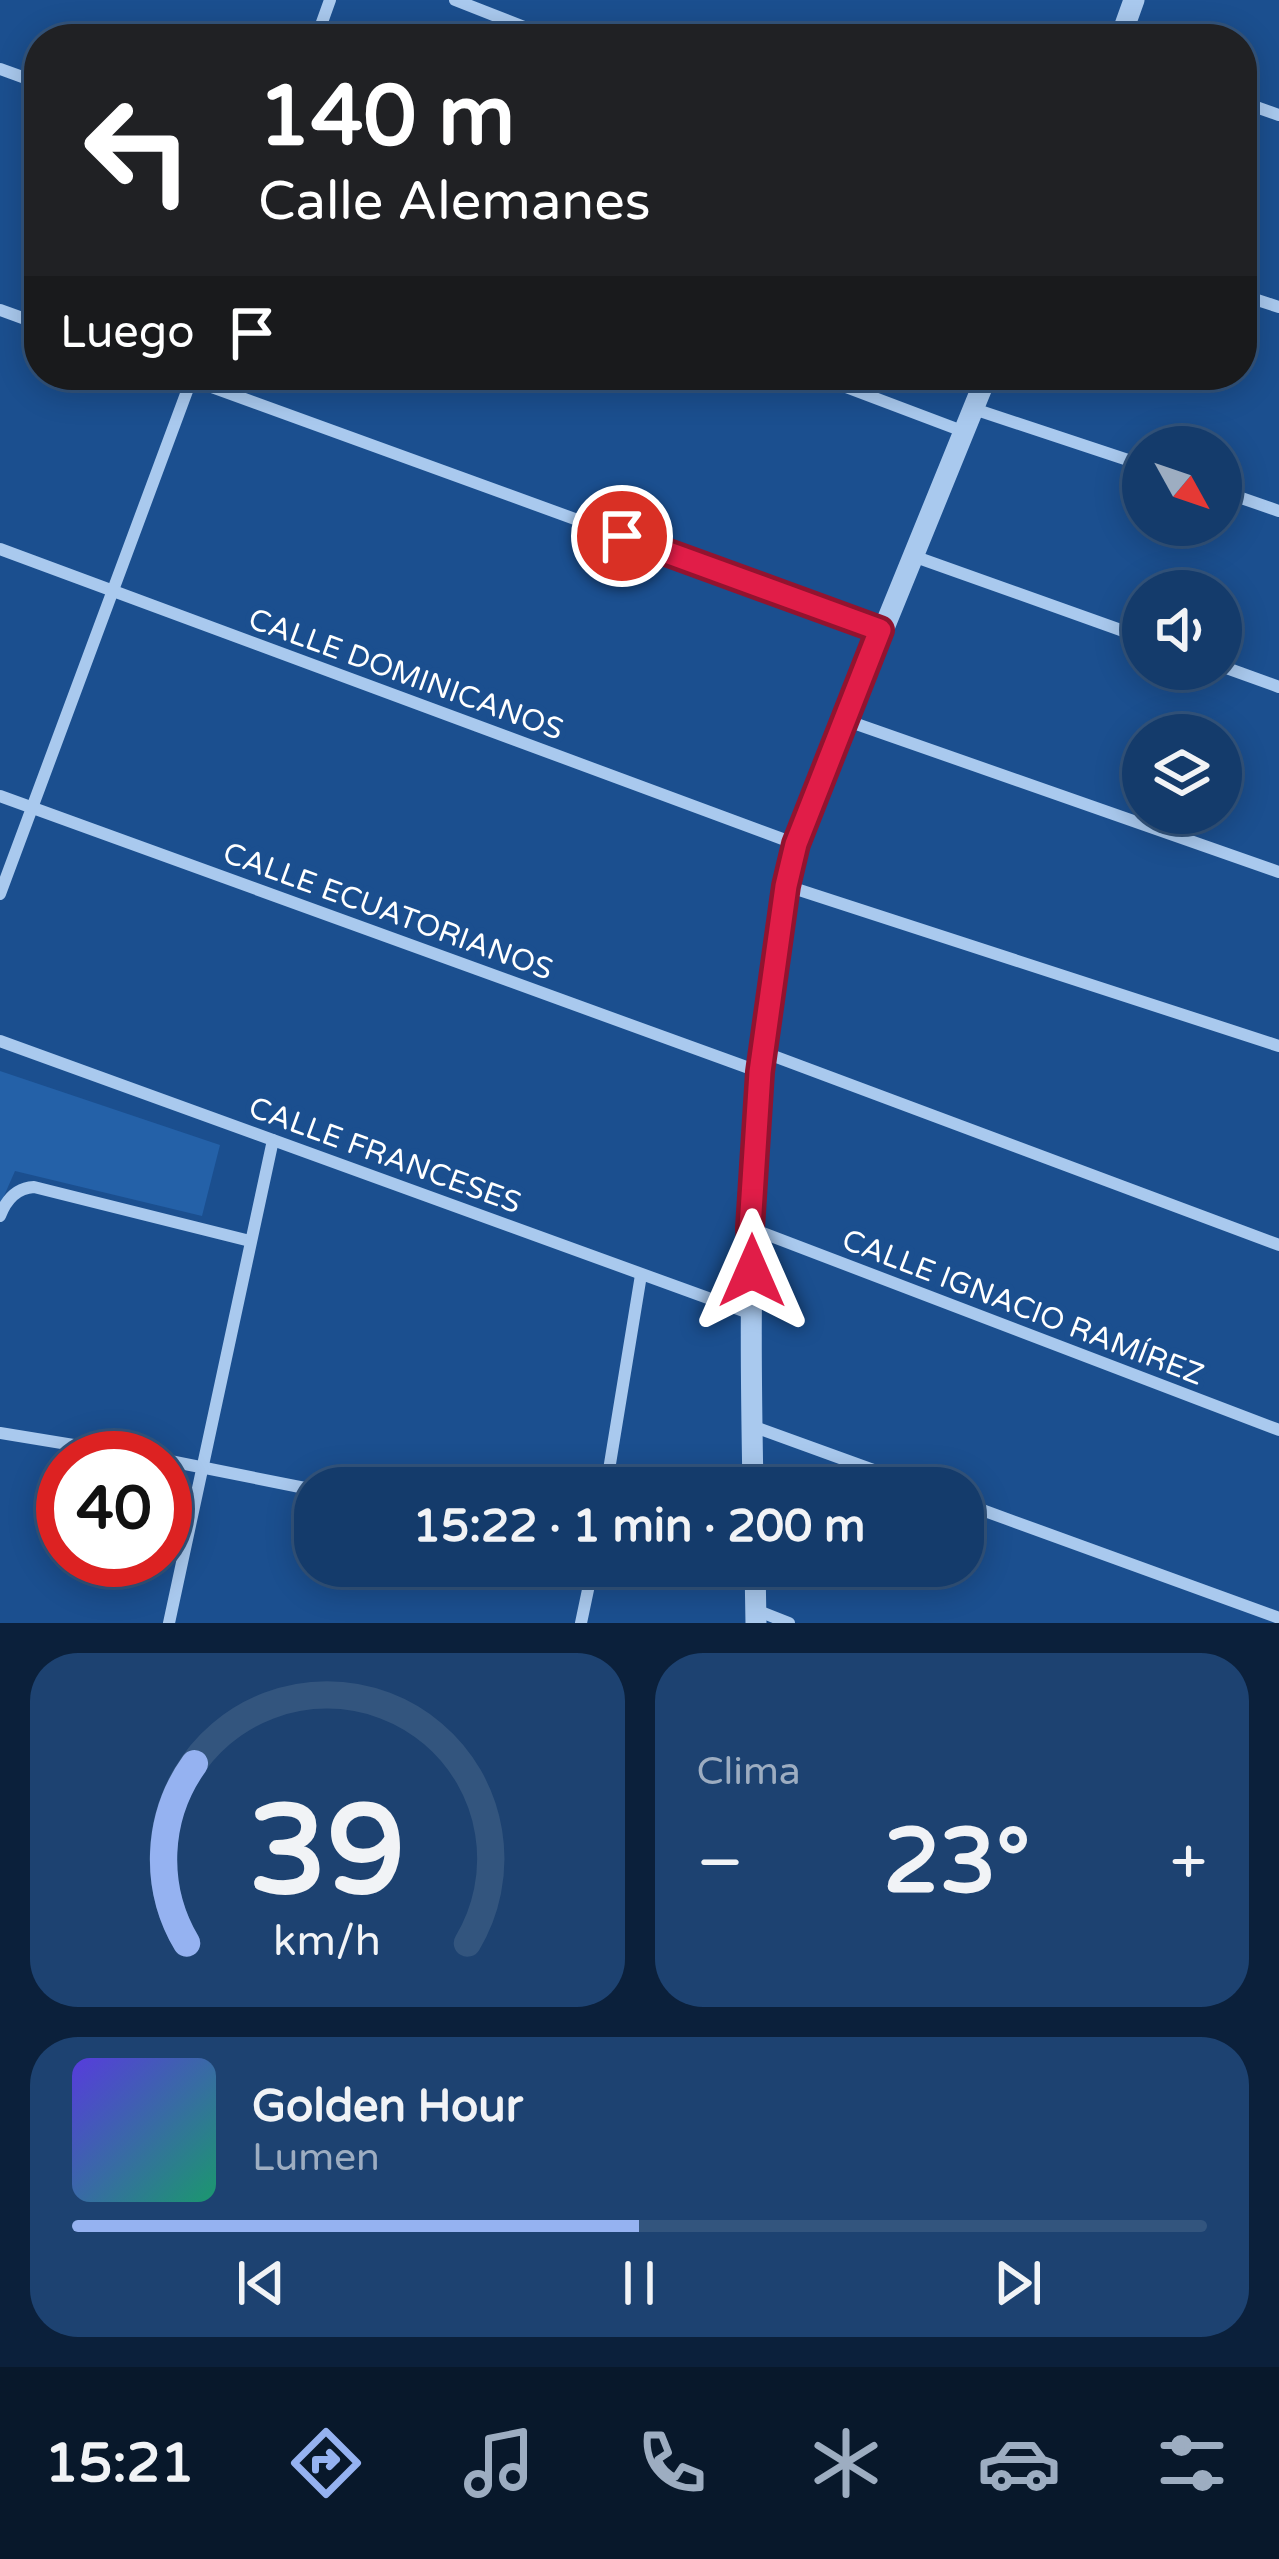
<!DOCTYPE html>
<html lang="es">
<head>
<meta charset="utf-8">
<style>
  body { margin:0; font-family:"Varela Round",sans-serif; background:#1d4271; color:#f1f3f6; height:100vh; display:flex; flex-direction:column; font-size:45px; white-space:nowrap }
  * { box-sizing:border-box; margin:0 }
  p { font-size:39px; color:#9dadc1 }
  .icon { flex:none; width:66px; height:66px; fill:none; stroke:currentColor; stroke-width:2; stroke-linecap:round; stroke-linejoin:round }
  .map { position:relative; height:1623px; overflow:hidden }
  .side { display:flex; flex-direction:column; gap:30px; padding:30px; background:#0b203b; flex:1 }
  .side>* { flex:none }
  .banner { position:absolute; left:24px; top:24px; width:1233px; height:366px; border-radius:48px; box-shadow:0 6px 30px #0003,0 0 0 3px #33557e; background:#202124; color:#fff; overflow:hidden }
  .needle { width:78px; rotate:130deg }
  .tools { position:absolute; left:1122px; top:426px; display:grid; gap:24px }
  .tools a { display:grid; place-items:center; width:120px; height:120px; border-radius:50%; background:#143b6b; box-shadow:0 6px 30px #0003,0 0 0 3px #33557e; font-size:60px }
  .speed { position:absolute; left:36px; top:1431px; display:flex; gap:24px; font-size:60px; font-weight:700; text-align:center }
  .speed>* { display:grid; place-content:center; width:156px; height:156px; border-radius:50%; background:#143b6b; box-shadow:0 6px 30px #0003,0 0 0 3px #33557e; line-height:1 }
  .speed .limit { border:18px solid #d22; background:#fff; color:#111 }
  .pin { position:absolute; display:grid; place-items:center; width:102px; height:102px; color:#fff; margin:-51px; border:6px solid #fff; border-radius:50%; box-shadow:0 3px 12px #0007 }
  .me { position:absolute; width:132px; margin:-66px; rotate:0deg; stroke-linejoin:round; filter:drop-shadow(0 0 9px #0008) }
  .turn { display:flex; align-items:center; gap:42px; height:252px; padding:0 36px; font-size:54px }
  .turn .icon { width:156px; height:156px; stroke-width:2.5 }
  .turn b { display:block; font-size:84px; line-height:102px }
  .then { display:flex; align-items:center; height:114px; padding:0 36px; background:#0003; gap:24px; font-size:45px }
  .big { font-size:90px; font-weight:700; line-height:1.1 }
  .side .tile { flex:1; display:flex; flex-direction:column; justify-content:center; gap:18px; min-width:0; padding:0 42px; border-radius:48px; background:#1d4271 }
  .side .dial { align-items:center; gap:0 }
  .dial svg { height:312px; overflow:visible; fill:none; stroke:#33557e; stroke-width:7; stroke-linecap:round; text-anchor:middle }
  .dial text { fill:#f1f3f6; stroke:none }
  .song { display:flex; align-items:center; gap:36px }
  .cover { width:144px; height:144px; border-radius:18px; background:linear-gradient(135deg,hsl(250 70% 55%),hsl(160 70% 35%)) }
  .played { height:12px; border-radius:6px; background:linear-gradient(90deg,#95b2f1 50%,#33557e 50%) }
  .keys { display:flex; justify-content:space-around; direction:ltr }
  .heat { display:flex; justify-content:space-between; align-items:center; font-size:66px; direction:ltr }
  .side .tiles { flex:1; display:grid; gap:30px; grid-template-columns:1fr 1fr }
  .tile:last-child { grid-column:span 2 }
  .trip { position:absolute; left:294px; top:1467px; width:690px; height:120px; border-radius:48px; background:#143b6b; box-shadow:0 6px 30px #0003,0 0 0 3px #33557e; font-weight:700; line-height:120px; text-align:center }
  .menu { display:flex; height:192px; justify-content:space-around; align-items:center; background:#08182b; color:#9dadc1 }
  .menu .icon { width:84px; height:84px }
  .menu .on { color:#95b2f1 }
  .menu b { font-size:54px; color:#f1f3f6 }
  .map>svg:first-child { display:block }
  .green { fill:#2461a8 }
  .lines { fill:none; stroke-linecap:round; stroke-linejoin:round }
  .minor { stroke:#a9c9ee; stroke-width:12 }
  .tertiary { stroke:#a9c9ee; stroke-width:21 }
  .route-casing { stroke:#92132f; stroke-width:30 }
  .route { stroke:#e11d48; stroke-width:21 }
  .labels { text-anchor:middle; stroke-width:12; stroke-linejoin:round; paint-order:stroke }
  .street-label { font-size:30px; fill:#fff; stroke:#1b4f8f }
</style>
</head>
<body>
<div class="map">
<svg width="1279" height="1623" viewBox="0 0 1279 1623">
  <rect width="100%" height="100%" fill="#1b4f8f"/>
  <polygon class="green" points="0,1071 220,1145 202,1216 15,1171 0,1205"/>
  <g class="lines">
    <g class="minor">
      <polyline points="455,0 555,39"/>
      <polyline points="316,39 330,0"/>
      <polyline points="0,69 39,83"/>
      <polyline points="1242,102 1279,115"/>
      <polyline points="1242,295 1279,307"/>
      <polyline points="0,310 39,324"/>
      <polyline points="179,375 880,630"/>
      <polyline points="814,375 965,432"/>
      <polyline points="974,409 1143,465"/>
      <polyline points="1221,491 1279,511"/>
      <polyline points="0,549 796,844"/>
      <polyline points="913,556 1143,638"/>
      <polyline points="1221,666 1279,687"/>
      <polyline points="845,720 1279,872"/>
      <polyline points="0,796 760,1072"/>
      <polyline points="787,886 1279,1046"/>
      <polyline points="0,894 193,375"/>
      <polyline points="0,1041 752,1314"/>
      <polyline points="763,1052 1279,1245"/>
      <path d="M0 1216C6 1200 16 1188 34 1187L250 1241"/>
      <polyline points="750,1228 1279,1430"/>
      <polyline points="752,1426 923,1488"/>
      <polyline points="0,1433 153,1458"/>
      <polyline points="165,1460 315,1490"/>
      <polyline points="606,1488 641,1275"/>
      <polyline points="963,1503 1279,1618"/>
      <polyline points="756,1610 789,1623"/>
      <polyline points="169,1623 273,1140"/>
      <polyline points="581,1623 593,1566"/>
    </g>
    <g class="tertiary">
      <polyline points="1120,39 1134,0"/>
      <path d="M753 1488C749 1273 748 1055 796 844L987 375"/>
      <polyline points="755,1566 756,1623"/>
    </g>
  </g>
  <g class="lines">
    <defs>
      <polyline id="route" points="622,536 880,630 796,844 786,886 760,1072 750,1228 752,1271"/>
    </defs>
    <use href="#route" class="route-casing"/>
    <use href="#route" class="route"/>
  </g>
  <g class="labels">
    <g class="street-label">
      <text transform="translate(406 674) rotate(20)" y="10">CALLE DOMINICANOS</text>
      <text transform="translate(388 911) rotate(20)" y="10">CALLE ECUATORIANOS</text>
      <text transform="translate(385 1155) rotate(20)" y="10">CALLE FRANCESES</text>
      <text transform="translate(1023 1307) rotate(21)" y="10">CALLE IGNACIO RAMÍREZ</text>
    </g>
  </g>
</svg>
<div class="tools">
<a><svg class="needle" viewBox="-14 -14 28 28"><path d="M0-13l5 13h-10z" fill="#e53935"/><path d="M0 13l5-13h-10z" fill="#9dadc1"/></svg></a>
<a><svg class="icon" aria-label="sound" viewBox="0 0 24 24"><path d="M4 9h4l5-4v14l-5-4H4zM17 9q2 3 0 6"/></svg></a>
<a><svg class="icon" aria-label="layers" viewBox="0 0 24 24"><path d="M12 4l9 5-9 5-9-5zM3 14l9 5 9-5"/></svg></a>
</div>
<div class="speed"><div class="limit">40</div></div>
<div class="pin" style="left:622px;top:536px;background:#d93025"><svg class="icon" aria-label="arrive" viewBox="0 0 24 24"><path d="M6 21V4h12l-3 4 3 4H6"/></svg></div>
<svg class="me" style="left:752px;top:1271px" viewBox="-20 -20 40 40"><path d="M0-17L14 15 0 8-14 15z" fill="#e11d48" stroke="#fff" stroke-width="4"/></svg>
<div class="trip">15:22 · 1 min · 200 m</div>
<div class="banner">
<div class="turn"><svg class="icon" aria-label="left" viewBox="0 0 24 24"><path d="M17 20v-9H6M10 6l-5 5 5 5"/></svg><div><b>140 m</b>Calle Alemanes</div></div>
<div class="then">Luego<svg class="icon" aria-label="arrive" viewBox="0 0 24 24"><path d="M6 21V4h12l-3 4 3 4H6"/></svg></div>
</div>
</div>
<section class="side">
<div class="tiles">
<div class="tile dial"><svg viewBox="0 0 100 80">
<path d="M14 69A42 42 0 1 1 86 69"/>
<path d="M14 69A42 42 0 0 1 16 23" stroke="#95b2f1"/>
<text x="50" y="56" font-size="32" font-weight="700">39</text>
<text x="50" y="72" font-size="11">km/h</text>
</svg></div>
<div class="tile"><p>Clima</p>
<div class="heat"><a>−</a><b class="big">23°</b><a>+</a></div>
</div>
<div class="tile">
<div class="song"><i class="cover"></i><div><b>Golden Hour</b><p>Lumen</p></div></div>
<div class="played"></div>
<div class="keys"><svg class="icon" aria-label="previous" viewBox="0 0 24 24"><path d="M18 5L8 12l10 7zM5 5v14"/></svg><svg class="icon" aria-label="pause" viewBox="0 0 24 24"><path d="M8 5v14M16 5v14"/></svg><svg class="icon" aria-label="next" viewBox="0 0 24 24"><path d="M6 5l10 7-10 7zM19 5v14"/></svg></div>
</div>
</div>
</section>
<nav class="menu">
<b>15:21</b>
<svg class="icon on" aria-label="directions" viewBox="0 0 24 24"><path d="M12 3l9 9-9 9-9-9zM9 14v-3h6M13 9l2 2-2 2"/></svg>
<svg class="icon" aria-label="music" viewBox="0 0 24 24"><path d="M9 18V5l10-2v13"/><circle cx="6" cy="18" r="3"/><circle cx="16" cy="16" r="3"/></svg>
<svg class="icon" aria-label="phone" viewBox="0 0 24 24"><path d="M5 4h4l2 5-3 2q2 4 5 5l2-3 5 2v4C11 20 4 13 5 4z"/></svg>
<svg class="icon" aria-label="climate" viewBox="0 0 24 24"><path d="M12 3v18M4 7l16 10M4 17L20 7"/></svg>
<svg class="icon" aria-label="car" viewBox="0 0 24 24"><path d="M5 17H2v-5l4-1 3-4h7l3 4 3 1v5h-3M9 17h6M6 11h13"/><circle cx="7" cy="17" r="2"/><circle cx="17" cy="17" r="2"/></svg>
<svg class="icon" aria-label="filters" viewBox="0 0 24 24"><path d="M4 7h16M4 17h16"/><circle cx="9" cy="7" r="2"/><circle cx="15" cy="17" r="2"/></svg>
</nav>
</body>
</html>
